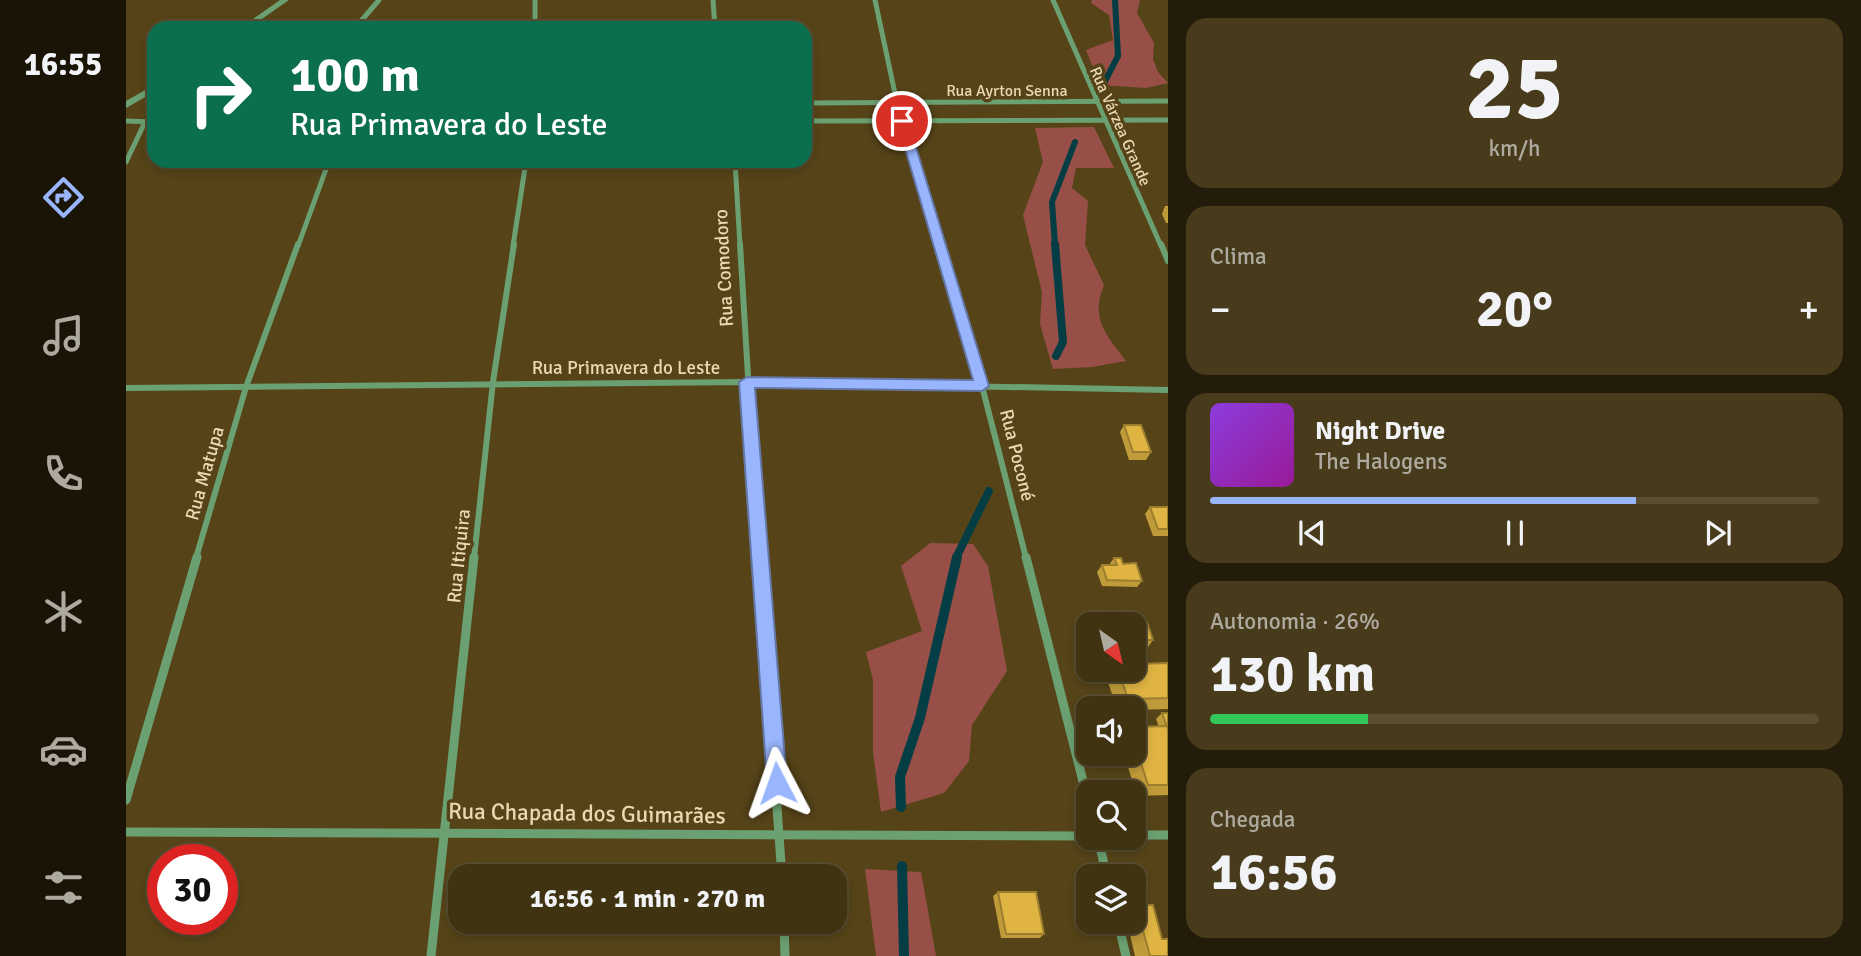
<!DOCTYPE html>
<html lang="pt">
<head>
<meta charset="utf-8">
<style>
  body { margin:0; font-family:Signika,sans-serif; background:#473b1b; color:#f1f3f6; height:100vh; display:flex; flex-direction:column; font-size:26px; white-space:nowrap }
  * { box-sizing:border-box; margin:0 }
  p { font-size:23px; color:#aeaa9f }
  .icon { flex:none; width:38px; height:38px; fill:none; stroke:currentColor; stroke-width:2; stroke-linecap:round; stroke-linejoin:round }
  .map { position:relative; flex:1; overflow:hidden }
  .sheet { display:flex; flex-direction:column; gap:18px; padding:18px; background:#231c0a; width:693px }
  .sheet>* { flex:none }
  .guide { position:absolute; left:21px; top:21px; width:665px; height:147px; border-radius:21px; box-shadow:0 4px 10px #0003,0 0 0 2px #594e32; background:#0b6e4f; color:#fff; overflow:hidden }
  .needle { width:46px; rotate:146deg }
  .fabs { position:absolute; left:950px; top:612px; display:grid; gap:14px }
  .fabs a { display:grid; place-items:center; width:70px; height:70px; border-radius:14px; background:#403312; box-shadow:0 4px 10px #0003,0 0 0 2px #594e32; font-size:35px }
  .speed { position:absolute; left:21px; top:844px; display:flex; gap:14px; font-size:35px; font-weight:700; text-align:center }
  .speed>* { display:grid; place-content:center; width:91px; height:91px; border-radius:50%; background:#403312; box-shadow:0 4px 10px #0003,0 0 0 2px #594e32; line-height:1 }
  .speed .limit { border:10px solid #d22; background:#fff; color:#111 }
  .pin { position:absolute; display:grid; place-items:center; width:60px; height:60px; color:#fff; margin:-30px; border:4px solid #fff; border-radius:50%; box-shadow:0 2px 7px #0007 }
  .me { position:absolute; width:77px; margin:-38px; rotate:356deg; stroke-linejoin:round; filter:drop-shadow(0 0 5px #0008) }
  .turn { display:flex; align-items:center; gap:24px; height:147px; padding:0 28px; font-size:32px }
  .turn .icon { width:91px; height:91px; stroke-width:2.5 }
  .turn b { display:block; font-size:49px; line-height:60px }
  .big { font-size:52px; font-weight:800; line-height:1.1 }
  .sheet .widget { flex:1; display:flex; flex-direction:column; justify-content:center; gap:10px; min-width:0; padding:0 24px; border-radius:21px; background:#473b1b }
  .sheet .dial { align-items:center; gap:0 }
  .dial b { font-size:91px; line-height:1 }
  .song { display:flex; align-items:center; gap:21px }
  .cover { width:84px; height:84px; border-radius:10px; background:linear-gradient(135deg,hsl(270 70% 55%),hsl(300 70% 35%)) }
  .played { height:7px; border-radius:4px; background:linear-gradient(90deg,#99b5fd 70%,#594e32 70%) }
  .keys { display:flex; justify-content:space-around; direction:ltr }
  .heat { display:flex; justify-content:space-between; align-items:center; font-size:38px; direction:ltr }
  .charge { height:10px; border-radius:5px; background:linear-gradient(90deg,#34c759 26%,#594e32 0) }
  .trip { position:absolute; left:322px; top:864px; width:399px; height:70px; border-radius:21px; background:#403312; box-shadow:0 4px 10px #0003,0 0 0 2px #594e32; font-weight:800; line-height:70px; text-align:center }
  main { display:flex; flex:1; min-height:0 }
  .tab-bar { display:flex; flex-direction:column; width:126px; justify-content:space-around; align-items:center; background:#1a1407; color:#aeaa9f }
  .tab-bar .icon { width:49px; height:49px }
  .tab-bar .selected { color:#99b5fd }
  .tab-bar b { font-size:32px; color:#f1f3f6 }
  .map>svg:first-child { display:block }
  .green { fill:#974f47 }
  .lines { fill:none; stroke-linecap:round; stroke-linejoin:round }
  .stream-far2 { stroke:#043d43; stroke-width:6 }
  .stream-far1 { stroke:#043d43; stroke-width:8 }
  .stream { stroke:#043d43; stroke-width:10 }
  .minor-far2 { stroke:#6ba072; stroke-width:5 }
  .minor-far1 { stroke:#6ba072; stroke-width:6 }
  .minor { stroke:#6ba072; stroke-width:9 }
  .tertiary { fill:#6ba072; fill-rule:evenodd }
  .wall { fill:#c09b3a }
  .building { fill:#dfb443; stroke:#9c7e2f; stroke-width:2 }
  .route { fill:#99b5fd; stroke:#6376a4; stroke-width:2 }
  .labels { text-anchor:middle; stroke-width:7; stroke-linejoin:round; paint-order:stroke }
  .far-street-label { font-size:16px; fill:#e9d8b0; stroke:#564418 }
  .street-label { font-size:19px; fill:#e9d8b0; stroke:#564418 }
  .near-street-label { font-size:23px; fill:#e9d8b0; stroke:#564418 }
</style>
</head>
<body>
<main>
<nav class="tab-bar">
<b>16:55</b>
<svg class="icon selected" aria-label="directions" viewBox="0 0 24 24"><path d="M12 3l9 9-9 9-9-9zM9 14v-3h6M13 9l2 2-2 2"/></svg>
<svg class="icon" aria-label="music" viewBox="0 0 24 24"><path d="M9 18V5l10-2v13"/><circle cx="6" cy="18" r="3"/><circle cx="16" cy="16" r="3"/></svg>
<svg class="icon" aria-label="phone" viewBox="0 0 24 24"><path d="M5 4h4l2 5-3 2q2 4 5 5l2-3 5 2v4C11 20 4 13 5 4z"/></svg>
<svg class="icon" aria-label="climate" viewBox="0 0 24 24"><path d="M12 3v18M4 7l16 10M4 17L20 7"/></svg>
<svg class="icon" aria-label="car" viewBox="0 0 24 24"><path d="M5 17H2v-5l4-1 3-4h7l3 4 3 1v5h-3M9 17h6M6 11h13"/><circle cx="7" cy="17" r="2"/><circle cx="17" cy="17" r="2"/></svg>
<svg class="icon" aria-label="filters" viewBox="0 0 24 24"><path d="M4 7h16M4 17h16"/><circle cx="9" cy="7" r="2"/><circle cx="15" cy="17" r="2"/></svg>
</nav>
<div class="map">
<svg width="1042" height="956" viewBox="0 0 1042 956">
  <rect width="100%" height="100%" fill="#564418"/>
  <g class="green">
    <polygon points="966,0 1014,0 1011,13 1028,43 1027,59 1032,72 1042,83 1020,88 974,85 960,50 987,40 983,15 965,3"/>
    <path d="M968 127 988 168H950L946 188 962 201 959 245 978 285C964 319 980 334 1000 361L966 367 927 369 914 324 916 292 897 215 917 162 909 128Z"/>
    <polygon points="804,543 847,544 862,566 881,671 846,725 843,761 818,793 755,812 747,752 747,680 740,652 796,631 775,566"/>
    <polygon points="739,869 795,872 810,956 750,956"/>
  </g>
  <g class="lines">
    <g class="stream-far2">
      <polyline points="978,83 992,56 989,0"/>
      <polyline points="929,246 926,202 949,142"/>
    </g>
    <g class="stream-far1">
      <polyline points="929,244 937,342 930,356"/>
      <polyline points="830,558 863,491"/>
    </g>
    <g class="stream">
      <polyline points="775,807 774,777 794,718 831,557"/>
      <polyline points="776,866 778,956"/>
    </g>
    <g class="minor-far2">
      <polyline points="409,0 409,28"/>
      <polyline points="587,0 589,28"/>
      <polyline points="749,0 771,103"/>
      <polyline points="927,0 1035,246"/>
      <polyline points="229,28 253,0"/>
      <polyline points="679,103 1042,101"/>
      <polyline points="0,121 28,122"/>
      <polyline points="679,121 1042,120"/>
      <polyline points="776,121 814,246"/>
      <polyline points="609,161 614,246"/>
      <polyline points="0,162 19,122"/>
      <polyline points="172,246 203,161"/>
      <polyline points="387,246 400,161"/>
    </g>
    <g class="minor-far1">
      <polyline points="614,244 633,558"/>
      <polyline points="813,244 856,386 900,558"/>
      <polyline points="1035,244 1042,261"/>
      <polyline points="0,388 621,382 1042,390"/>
      <polyline points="70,558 120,387 172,244"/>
      <polyline points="348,558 367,382 388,244"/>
    </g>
    <g class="minor">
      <polyline points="633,557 656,877"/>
      <polyline points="900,557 962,801"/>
      <polyline points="0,800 71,557"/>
      <polyline points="0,832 962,836"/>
      <polyline points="1008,835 1042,835"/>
      <polyline points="972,838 981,877"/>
      <polyline points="658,922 659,956"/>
      <polyline points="992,922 1000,956"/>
      <polyline points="305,956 348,557"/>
    </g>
    <g class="tertiary">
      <polygon points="154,0 163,0 123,28 114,28"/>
      <polygon points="28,85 28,92 0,108 0,101"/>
    </g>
  </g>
  <g class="wall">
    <polygon points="1039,206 1042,206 1042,223 1040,223 1036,214"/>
    <polygon points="998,425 1025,452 1020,460 1003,460 994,432"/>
    <polygon points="1024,507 1042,507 1042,536 1027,536 1019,514"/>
    <polygon points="988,558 997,564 1016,581 1011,587 976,586 971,572 976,565 983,565"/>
    <polygon points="963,622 1021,622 1027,640 1022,647 1008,647 1008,625 962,625 962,643 958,629"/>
    <polygon points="1042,663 1042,709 1008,710 1008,709 991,709 980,676 985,670 1008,670"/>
    <polygon points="1036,713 1042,713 1042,795 1011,796 998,754 1008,754 1008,727 1033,727 1030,719"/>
    <polygon points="872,892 918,934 914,938 875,938 867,896"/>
    <polygon points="1010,905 1036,939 1042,956 1009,956 1001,922 1008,922 1008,907"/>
  </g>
  <g class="building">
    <polygon points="998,425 1015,425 1025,452 1007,452"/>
    <polygon points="1024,507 1042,507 1042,529 1032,529"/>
    <polygon points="988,558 995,558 997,564 1010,563 1016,581 981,580 976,565 991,565"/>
    <polygon points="963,622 1021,622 1027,640 1008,640 1008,625 963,625"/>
    <polygon points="1042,663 1042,698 1002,699 992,670 1008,670 1008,664"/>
    <polygon points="1036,713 1042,713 1042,730"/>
    <polygon points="1041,726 1042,730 1042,785 1022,785 1008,741 1008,727"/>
    <polygon points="872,892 910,892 918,934 880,934"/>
    <polygon points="1010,905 1027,905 1036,939 1042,939 1042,956 1024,956"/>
  </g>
  <polygon class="route" points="776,117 782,121 863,386 856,391 629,388 661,783 658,790 651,792 644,790 641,783 613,382 621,377 847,380 771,121"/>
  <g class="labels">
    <g class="far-street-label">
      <text x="881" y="96">Rua Ayrton Senna</text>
      <text transform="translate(995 126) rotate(66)" y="6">Rua Várzea Grande</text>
    </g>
    <g class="street-label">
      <text transform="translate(597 268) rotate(-93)" y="7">Rua Comodoro</text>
      <text x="500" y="374">Rua Primavera do Leste</text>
      <text transform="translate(892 455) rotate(76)" y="7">Rua Poconé</text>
      <text transform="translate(78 473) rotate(-74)" y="7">Rua Matupa</text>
      <text transform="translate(332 556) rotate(-84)" y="7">Rua Itiquira</text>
    </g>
    <g class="near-street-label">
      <text transform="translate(461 813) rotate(1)" y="8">Rua Chapada dos Guimarães</text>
    </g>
  </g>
</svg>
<div class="fabs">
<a><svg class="needle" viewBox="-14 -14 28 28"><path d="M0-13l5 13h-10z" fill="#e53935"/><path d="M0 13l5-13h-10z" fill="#aeaa9f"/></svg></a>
<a><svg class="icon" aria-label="sound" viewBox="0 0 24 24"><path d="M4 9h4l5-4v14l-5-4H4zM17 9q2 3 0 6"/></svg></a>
<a><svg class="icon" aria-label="search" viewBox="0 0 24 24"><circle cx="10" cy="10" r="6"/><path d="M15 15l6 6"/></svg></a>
<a><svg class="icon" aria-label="layers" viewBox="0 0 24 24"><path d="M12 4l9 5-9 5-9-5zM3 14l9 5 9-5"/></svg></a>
</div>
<div class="speed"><div class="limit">30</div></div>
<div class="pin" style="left:776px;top:121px;background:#d93025"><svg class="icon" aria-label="arrive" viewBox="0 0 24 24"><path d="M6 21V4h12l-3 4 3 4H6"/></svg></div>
<svg class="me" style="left:651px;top:783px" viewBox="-20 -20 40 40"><path d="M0-17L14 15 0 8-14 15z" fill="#99b5fd" stroke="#fff" stroke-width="4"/></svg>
<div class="trip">16:56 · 1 min · 270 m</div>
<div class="guide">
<div class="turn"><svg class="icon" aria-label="right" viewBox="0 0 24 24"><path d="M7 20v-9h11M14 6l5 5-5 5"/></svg><div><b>100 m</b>Rua Primavera do Leste</div></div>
</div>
</div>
<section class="sheet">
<div class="widget dial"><b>25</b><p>km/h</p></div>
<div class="widget"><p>Clima</p>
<div class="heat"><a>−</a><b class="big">20°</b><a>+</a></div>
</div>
<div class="widget">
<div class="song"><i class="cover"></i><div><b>Night Drive</b><p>The Halogens</p></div></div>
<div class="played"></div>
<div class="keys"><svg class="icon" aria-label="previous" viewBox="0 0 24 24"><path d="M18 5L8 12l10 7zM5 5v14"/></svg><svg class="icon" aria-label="pause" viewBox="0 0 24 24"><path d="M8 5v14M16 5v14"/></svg><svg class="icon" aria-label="next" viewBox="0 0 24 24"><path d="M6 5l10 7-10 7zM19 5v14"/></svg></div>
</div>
<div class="widget"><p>Autonomia · 26%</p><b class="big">130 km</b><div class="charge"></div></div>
<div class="widget"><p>Chegada</p><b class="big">16:56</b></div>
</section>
</main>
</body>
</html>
